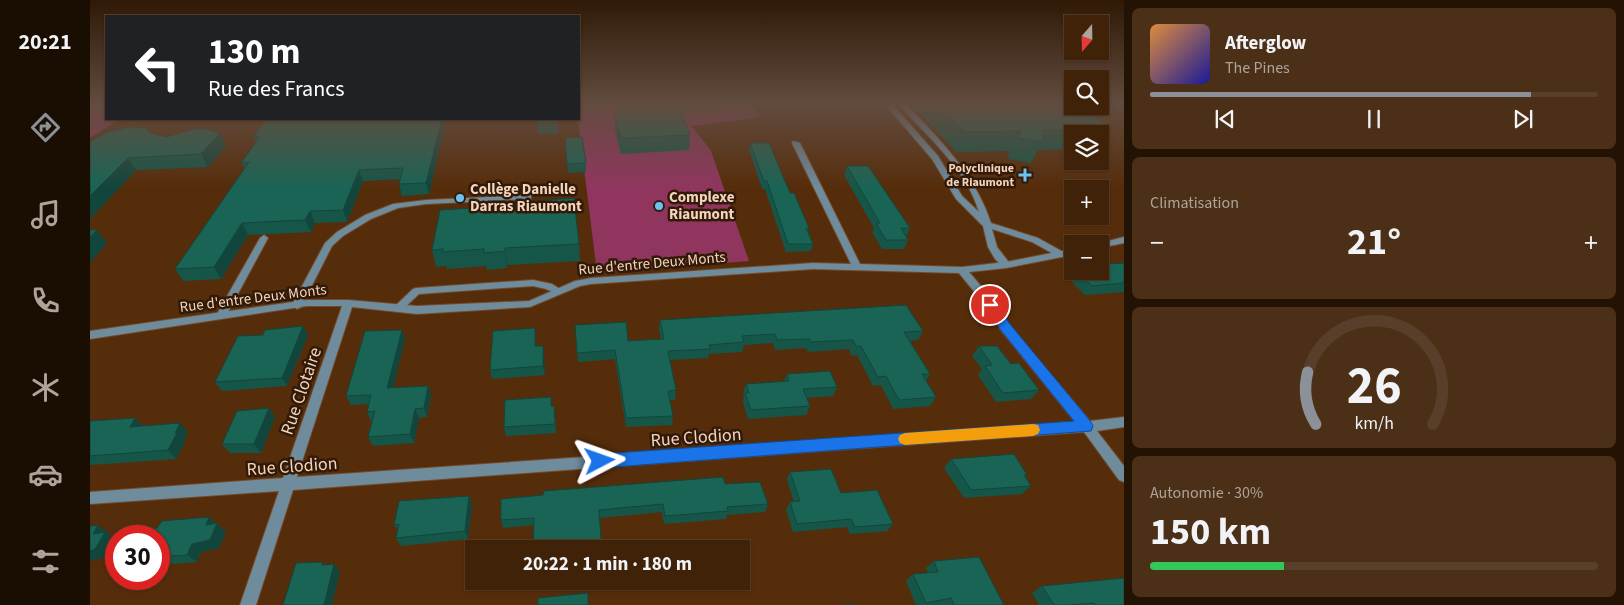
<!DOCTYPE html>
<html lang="fr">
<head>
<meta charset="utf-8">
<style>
  body { margin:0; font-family:"Source Sans 3",sans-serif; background:#4b2f16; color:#f1f3f6; height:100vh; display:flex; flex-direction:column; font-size:19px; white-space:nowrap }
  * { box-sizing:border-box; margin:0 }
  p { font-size:16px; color:#aea49c }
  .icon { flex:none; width:28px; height:28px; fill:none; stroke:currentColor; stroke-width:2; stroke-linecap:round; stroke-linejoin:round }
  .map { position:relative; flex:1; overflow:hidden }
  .details { display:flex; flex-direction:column; gap:8px; padding:8px; background:#231304; width:500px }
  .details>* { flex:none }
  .hud { position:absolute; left:15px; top:15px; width:475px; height:105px; border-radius:0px; box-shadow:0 1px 4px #0004,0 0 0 1px #593f29; background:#202124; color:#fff; overflow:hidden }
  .needle { width:32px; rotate:200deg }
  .tools { position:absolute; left:974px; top:15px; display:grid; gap:10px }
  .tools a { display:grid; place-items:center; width:45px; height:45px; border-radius:0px; background:#402208; box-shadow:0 1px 4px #0004,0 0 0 1px #593f29; font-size:25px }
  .speed { position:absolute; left:15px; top:525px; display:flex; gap:10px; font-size:25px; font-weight:700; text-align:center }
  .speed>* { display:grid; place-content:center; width:65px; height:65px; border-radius:50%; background:#402208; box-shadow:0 1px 4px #0004,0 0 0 1px #593f29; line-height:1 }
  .speed .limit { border:8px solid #d22; background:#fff; color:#111 }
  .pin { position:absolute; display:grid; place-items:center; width:42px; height:42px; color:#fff; margin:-21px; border:2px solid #fff; border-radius:50%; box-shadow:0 1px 5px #0007 }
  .me { position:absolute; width:55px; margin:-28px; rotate:86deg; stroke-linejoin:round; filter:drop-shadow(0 0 4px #0008) }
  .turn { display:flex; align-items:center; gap:18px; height:105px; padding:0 20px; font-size:22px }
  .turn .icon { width:65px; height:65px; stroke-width:2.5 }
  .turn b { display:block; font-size:35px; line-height:42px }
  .big { font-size:38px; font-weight:700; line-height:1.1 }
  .details .widget { flex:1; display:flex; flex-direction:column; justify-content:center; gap:8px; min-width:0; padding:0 18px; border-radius:8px; background:#4b2f16 }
  .details .dial { align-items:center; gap:0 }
  .dial svg { height:130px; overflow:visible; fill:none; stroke:#593f29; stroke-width:7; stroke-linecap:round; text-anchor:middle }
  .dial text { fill:#f1f3f6; stroke:none }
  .song { display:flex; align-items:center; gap:15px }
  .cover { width:60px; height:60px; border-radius:8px; background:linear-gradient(135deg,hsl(30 70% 55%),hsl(240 70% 35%)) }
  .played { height:5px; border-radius:2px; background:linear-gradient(90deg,#8c9099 85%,#593f29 85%) }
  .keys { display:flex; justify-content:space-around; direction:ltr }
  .heat { display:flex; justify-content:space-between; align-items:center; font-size:28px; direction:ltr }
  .charge { height:8px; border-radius:4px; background:linear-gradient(90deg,#34c759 30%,#593f29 0) }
  .trip { position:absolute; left:375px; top:540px; width:285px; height:50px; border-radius:0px; background:#402208; box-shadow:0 1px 4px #0004,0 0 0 1px #593f29; font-weight:700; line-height:50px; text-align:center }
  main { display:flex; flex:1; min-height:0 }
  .tabs { display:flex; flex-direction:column; width:90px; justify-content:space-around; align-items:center; background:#1a0e03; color:#aea49c }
  .tabs .icon { width:35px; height:35px }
  .tabs .selected { color:#8c9099 }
  .tabs b { font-size:22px; color:#f1f3f6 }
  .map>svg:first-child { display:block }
  .green { fill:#90365e }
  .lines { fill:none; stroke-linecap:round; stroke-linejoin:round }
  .service-casing { stroke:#734b2b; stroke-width:2 }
  .minor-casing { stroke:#734b2b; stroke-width:2 }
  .service { fill:#6f8c9d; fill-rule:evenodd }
  .minor { fill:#6f8c9d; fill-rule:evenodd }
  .wall { fill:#165649 }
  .shaded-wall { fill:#12463c }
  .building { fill:#1a6455; stroke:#12463c }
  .route { fill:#1a73e8; stroke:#114b97 }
  .slow { fill:#f59e0b }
  .poi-dot { fill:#6dc2f3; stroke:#311a08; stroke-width:2 }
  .labels { text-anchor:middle; stroke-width:5; stroke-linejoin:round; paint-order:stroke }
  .far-poi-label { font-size:12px; font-weight:bold; fill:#f5d4be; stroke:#311a08; text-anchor:end }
  .poi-label { font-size:15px; font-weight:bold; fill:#f5d4be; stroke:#311a08; text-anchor:start }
  .street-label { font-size:15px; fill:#f5d4be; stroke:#311a08 }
  .near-street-label { font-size:18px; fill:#f5d4be; stroke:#311a08 }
</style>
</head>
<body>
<main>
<nav class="tabs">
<b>20:21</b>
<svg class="icon selected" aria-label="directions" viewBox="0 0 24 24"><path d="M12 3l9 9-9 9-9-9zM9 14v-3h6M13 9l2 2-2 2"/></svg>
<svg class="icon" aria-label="music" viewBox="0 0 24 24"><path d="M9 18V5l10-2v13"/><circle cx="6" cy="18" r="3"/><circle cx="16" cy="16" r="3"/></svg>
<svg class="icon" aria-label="phone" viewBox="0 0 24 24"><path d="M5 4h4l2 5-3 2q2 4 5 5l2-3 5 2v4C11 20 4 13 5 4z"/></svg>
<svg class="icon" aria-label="climate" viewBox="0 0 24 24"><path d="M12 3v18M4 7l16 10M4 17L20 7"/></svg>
<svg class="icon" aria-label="car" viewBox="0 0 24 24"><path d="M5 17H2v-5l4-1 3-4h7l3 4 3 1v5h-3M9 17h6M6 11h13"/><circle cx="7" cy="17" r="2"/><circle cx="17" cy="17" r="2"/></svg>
<svg class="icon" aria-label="filters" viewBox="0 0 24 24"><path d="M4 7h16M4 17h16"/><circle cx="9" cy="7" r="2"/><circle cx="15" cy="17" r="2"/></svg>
</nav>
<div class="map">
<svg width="1034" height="605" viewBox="0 0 1034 605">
  <rect width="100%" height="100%" fill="#562d0b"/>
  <g class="green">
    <polygon points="0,103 16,103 16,119 30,119 0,138"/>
    <polygon points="489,103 659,103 671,117 602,126 621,151 659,261 507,273 488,119"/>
  </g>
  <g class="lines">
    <defs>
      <g id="service">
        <path d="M794 103H801L848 156 872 196 889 212C876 168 837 137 808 103H815C850 140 885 174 901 223L948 238 975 253 977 255 975 257H969L942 242 902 229 907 247 921 265 919 267H913L905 259 898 247 893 226 866 199 842 159Z"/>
        <polygon points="438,195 441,195 441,199 336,204 308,208 281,219 253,236 242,246 211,307 207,309 202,305 235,243 247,232 275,215 303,204 336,200"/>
        <polygon points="174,235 178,238 137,314 132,318 128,317 127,314 170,238"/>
        <polygon points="443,280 462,284 473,291 468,294 456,289 443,286 329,294 313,309 309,311 304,307 323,289 326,288"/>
      </g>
      <g id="minor">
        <path d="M703 141 710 143 770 264 872 267 916 262 982 249V255L916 268 879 272 913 312 918 324 1000 421 1034 417V427L1007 431 1034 466V482L1029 480 994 432 203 490 166 605H150L189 491 0 504V492L193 478 252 306H217L0 339V331L217 300H258L327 306 439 301 485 281 501 278 723 263 761 264 702 143ZM723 269 869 273 905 317 910 329 986 423 207 477 262 307 327 314 440 307 490 286 501 284Z"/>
        <polygon points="1034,237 1034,243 1010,248 1010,244 1006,244"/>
      </g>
    </defs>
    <use href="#service" class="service-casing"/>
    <use href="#minor" class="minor-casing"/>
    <use href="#service" class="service"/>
    <use href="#minor" class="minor"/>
  </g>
  <g class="wall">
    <polygon points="537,103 630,103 629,108 590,110 600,135 599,150 531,154 525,131 525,116 528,116 528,107 538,107"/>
    <polygon points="820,103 982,103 1021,129 1010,146 1010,134 982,134 982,149 948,150 941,163 918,159 919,151 866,152"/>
    <polygon points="1010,103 1034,103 1034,111 1000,107 999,106 1010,106"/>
    <polygon points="177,119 356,119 339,194 312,196 309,184 310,179 273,181 257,222 225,223 221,232 158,235 131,279 93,281 85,269 155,169 151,163 166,142 163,137"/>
    <polygon points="447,119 467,119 468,134 448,134"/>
    <polygon points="61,133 76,137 130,133 136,146 118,167 46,170 0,219 0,143"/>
    <polygon points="475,138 496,163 496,172 478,173"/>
    <polygon points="660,143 700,193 719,228 718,231 723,244 721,251 696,252 675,189 672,189 659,150"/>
    <polygon points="757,166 820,228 816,237 818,240 814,249 792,249 782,232 784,228 754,175"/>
    <polygon points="417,203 489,244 490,261 417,265 417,268 397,270 396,266 357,269 357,266 346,267 342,250 398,207"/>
    <polygon points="1034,263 1034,292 995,295 978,278 982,271 1010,271 1016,264"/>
    <polygon points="570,320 833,331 828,340 819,341 840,374 836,380 846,397 840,406 803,409 791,385 783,386 767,355 762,356 759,349 718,352 716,348 685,350 683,343 654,345 652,352 619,354 618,358 580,360 586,390 585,400 580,400 583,416 582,425 536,427 525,359 488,362 485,325 538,341 571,339 569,329"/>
    <polygon points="218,335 197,386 132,391 125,382"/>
    <polygon points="446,337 446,346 453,346 454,355 455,375 402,379 400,370"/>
    <polygon points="315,339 303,388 338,386 341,395 337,417 329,418 324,443 283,446 278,437 283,420 281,421 277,412 279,404 261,405 256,396"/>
    <polygon points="889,346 921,364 949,390 941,399 906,402 888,375 892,369 882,356"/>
    <polygon points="697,374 747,387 743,396 716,398 720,406 716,415 658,419 653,402 654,396 653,393 656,384 694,382"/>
    <polygon points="462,406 465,415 466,433 416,436 414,427"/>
    <polygon points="185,417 171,453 140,453 132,444"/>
    <polygon points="45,418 53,426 98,432 94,440 95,442 86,459 0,465 0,421"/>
    <polygon points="861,459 937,475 935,476 941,486 932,494 874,498 854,468"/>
    <polygon points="700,472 751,493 803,524 797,531 760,534 757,527 703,532 696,510 700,502 704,502 697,480"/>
    <polygon points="635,484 678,504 675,512 637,515 636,519 574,524 572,512 510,518 512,547 499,549 444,549 444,525 413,528 411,520"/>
    <polygon points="379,496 382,505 378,539 311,546 306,538 308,530 304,525"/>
    <polygon points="127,523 136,532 129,548 111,552 107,562 69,565 69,536 67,528"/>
    <polygon points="844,561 914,605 826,605 816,581 823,574 838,573 836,568"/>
    <polygon points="952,586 1034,605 949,605 942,593"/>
  </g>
  <g class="shaded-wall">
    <polygon points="352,119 356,119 339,194 336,183"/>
    <polygon points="130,133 136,146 118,167 111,154"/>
    <polygon points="38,158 46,170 0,219 0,196"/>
    <polygon points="269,170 273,181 257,222 253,210"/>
    <polygon points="220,211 225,223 221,232 215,220"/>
    <polygon points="152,223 158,235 131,279 124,267"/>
    <polygon points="7,230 17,243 0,263 0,237"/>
    <polygon points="415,248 417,265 417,268 415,251"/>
    <polygon points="213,326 218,335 197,386 192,378"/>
    <polygon points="445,328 446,337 446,356 445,346"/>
    <polygon points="312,330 315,339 301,397 297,388"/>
    <polygon points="453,346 454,355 455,375 453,366"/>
    <polygon points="338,386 341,395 337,417 334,408"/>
    <polygon points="179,408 185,417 171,453 164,444"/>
    <polygon points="325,409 329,418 324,443 320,434"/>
    <polygon points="45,418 54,427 40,427"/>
    <polygon points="90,423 98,432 94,440 95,442 86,459 78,450 85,433"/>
    <polygon points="379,496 382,505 378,539 375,531"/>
    <polygon points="119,517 136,532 129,548 111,552 107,562 97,555 102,544 116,525"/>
    <polygon points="8,525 19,533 18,535 26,540 17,557 0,561 0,551 3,534"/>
    <polygon points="244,564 250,572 242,605 234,605"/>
  </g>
  <g class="building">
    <polygon points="541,103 588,103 600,135 531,138 525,116 530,115 528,107 542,107"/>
    <polygon points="846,103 982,103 982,106 990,106 1021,129 953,130 953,142 929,138 930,131 875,132"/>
    <polygon points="177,119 352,119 336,183 309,184 313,168 269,170 253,210 220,211 215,220 152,223 124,267 85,269 159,162 151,163 170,137 163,137"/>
    <polygon points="447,119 467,119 467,123 447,124"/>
    <polygon points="39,127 55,128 61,133 76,137 104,129 115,129 130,133 111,154 38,158 0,196 0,143 4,139 17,132"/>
    <polygon points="492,137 496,163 477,164 475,138"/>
    <polygon points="660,143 679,143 700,193 704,193 719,228 716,228 723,244 698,244 677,181 674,181"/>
    <polygon points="757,166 778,166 820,228 811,228 818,240 796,240 786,223 790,223"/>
    <polygon points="484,198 489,244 415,248 415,251 394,253 394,249 353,252 353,249 342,250 350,210 398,207 398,202 417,201 417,203"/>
    <polygon points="0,230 7,230 0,237"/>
    <polygon points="1034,263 1034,283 1002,286 987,271 1010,271 1010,267 1018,266 1016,264"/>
    <polygon points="816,305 833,331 814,332 840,374 832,374 846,397 809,400 796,376 788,377 771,346 766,346 763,340 721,342 720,339 687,340 685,334 652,336 654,342 619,345 620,349 578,351 586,390 578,391 583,416 536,418 525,350 487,353 485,325 536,322 538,341 574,339 570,320"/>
    <polygon points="213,326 192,378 125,382 148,336 173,335 175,330"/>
    <polygon points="445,328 445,346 453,346 453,366 400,370 403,331"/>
    <polygon points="312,330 297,388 338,386 334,408 325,409 320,434 278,437 285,411 277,412 281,395 256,396 275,331"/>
    <polygon points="889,346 907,346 921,364 929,363 949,390 913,393 895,366 902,365"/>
    <polygon points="740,371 747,387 713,389 720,406 661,410 655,393 659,393 656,384 699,381 697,374"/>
    <polygon points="461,397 461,406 464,406 465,424 414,427 415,400"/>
    <polygon points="179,408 164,444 132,444 147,411"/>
    <polygon points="45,418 40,427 90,423 85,433 87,433 78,450 0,456 0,421"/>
    <polygon points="924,454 937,475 934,475 941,486 881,490 861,459"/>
    <polygon points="741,469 751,493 787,490 803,524 765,527 761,519 707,524 700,502 710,501 700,472"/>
    <polygon points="633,477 635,484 670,482 678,504 637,507 638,511 575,516 573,504 509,510 511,540 443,547 444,518 411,520 411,499 453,495 454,491"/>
    <polygon points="379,496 375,531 306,538 309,524 304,525 309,501"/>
    <polygon points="119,517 116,525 127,523 120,540 102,544 97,555 69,557 69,536 53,536 56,529 67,528 72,521"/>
    <polygon points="8,525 3,534 15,532 5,549 0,551 0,526"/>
    <polygon points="889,557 914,605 864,605 861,598 836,603 823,574 848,572 844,561"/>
    <polygon points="232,562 232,565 244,564 234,605 193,605 206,563"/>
    <polygon points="1034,578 1034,605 1005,605 1004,603 979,605 964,605 952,586"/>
    <polygon points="498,593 498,605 448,605 448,598"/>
    <polygon points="765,604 765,605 752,605"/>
  </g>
  <linearGradient id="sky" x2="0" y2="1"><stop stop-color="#2f1906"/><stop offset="0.55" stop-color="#624c3f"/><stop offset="1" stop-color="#624c3f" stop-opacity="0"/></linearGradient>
  <rect width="1034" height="188" fill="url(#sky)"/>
  <path class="route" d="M900 301C910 304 915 315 919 323L1001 422 1003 426 1001 431 510 468 505 466 503 461 505 456 510 454 984 421 910 329 895 305Z"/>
  <polygon class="slow" points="943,424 948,425 950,430 948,434 943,436 815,445 810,443 808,439 810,435 815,433"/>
  <g class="poi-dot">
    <path d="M932.5 167.5h5v5h5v5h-5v5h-5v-5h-5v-5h5z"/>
    <circle cx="370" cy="198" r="5"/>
    <circle cx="569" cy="206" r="5"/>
  </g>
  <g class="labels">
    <g class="far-poi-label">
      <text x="924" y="172">Polyclinique<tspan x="924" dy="14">de Riaumont</tspan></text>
    </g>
    <g class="poi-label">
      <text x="380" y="194">Collège Danielle<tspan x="380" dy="17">Darras Riaumont</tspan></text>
      <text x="579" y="202">Complexe<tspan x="579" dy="17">Riaumont</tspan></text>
    </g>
    <g class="street-label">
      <text transform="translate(562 263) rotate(-5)" y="5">Rue d'entre Deux Monts</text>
      <text transform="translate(163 298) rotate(-7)" y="5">Rue d'entre Deux Monts</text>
    </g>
    <g class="near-street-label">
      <text transform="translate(211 391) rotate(-71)" y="6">Rue Clotaire</text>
      <text transform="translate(606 437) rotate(-4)" y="6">Rue Clodion</text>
      <text transform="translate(202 466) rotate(-4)" y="6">Rue Clodion</text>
    </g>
  </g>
</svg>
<div class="tools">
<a><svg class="needle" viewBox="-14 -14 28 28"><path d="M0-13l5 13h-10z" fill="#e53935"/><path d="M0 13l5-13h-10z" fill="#aea49c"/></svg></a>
<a><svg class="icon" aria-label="search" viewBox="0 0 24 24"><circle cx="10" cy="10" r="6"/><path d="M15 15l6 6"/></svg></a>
<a><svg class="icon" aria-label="layers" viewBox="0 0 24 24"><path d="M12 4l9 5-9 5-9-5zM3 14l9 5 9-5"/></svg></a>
<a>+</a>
<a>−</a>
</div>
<div class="speed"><div class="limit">30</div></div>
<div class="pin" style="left:900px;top:305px;background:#d93025"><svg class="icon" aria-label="arrive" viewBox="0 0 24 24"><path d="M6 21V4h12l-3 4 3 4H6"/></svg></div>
<svg class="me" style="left:510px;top:461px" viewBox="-20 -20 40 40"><path d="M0-17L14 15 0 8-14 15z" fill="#1a73e8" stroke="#fff" stroke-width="4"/></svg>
<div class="trip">20:22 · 1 min · 180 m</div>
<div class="hud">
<div class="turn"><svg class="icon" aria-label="left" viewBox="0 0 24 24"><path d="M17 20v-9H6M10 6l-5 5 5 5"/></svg><div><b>130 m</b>Rue des Francs</div></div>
</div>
</div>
<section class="details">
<div class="widget">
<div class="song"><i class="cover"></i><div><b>Afterglow</b><p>The Pines</p></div></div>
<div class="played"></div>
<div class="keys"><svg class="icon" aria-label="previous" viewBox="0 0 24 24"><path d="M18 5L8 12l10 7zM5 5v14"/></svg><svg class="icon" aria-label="pause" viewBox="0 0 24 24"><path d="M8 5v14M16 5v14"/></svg><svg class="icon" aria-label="next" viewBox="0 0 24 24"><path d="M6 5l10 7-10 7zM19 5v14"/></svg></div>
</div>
<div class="widget"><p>Climatisation</p>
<div class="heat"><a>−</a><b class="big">21°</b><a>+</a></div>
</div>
<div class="widget dial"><svg viewBox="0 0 100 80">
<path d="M14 69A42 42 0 1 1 86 69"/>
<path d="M14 69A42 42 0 0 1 9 37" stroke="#8c9099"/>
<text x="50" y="56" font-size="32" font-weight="700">26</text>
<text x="50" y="72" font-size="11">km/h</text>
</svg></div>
<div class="widget"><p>Autonomie · 30%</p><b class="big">150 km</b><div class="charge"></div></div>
</section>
</main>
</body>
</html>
